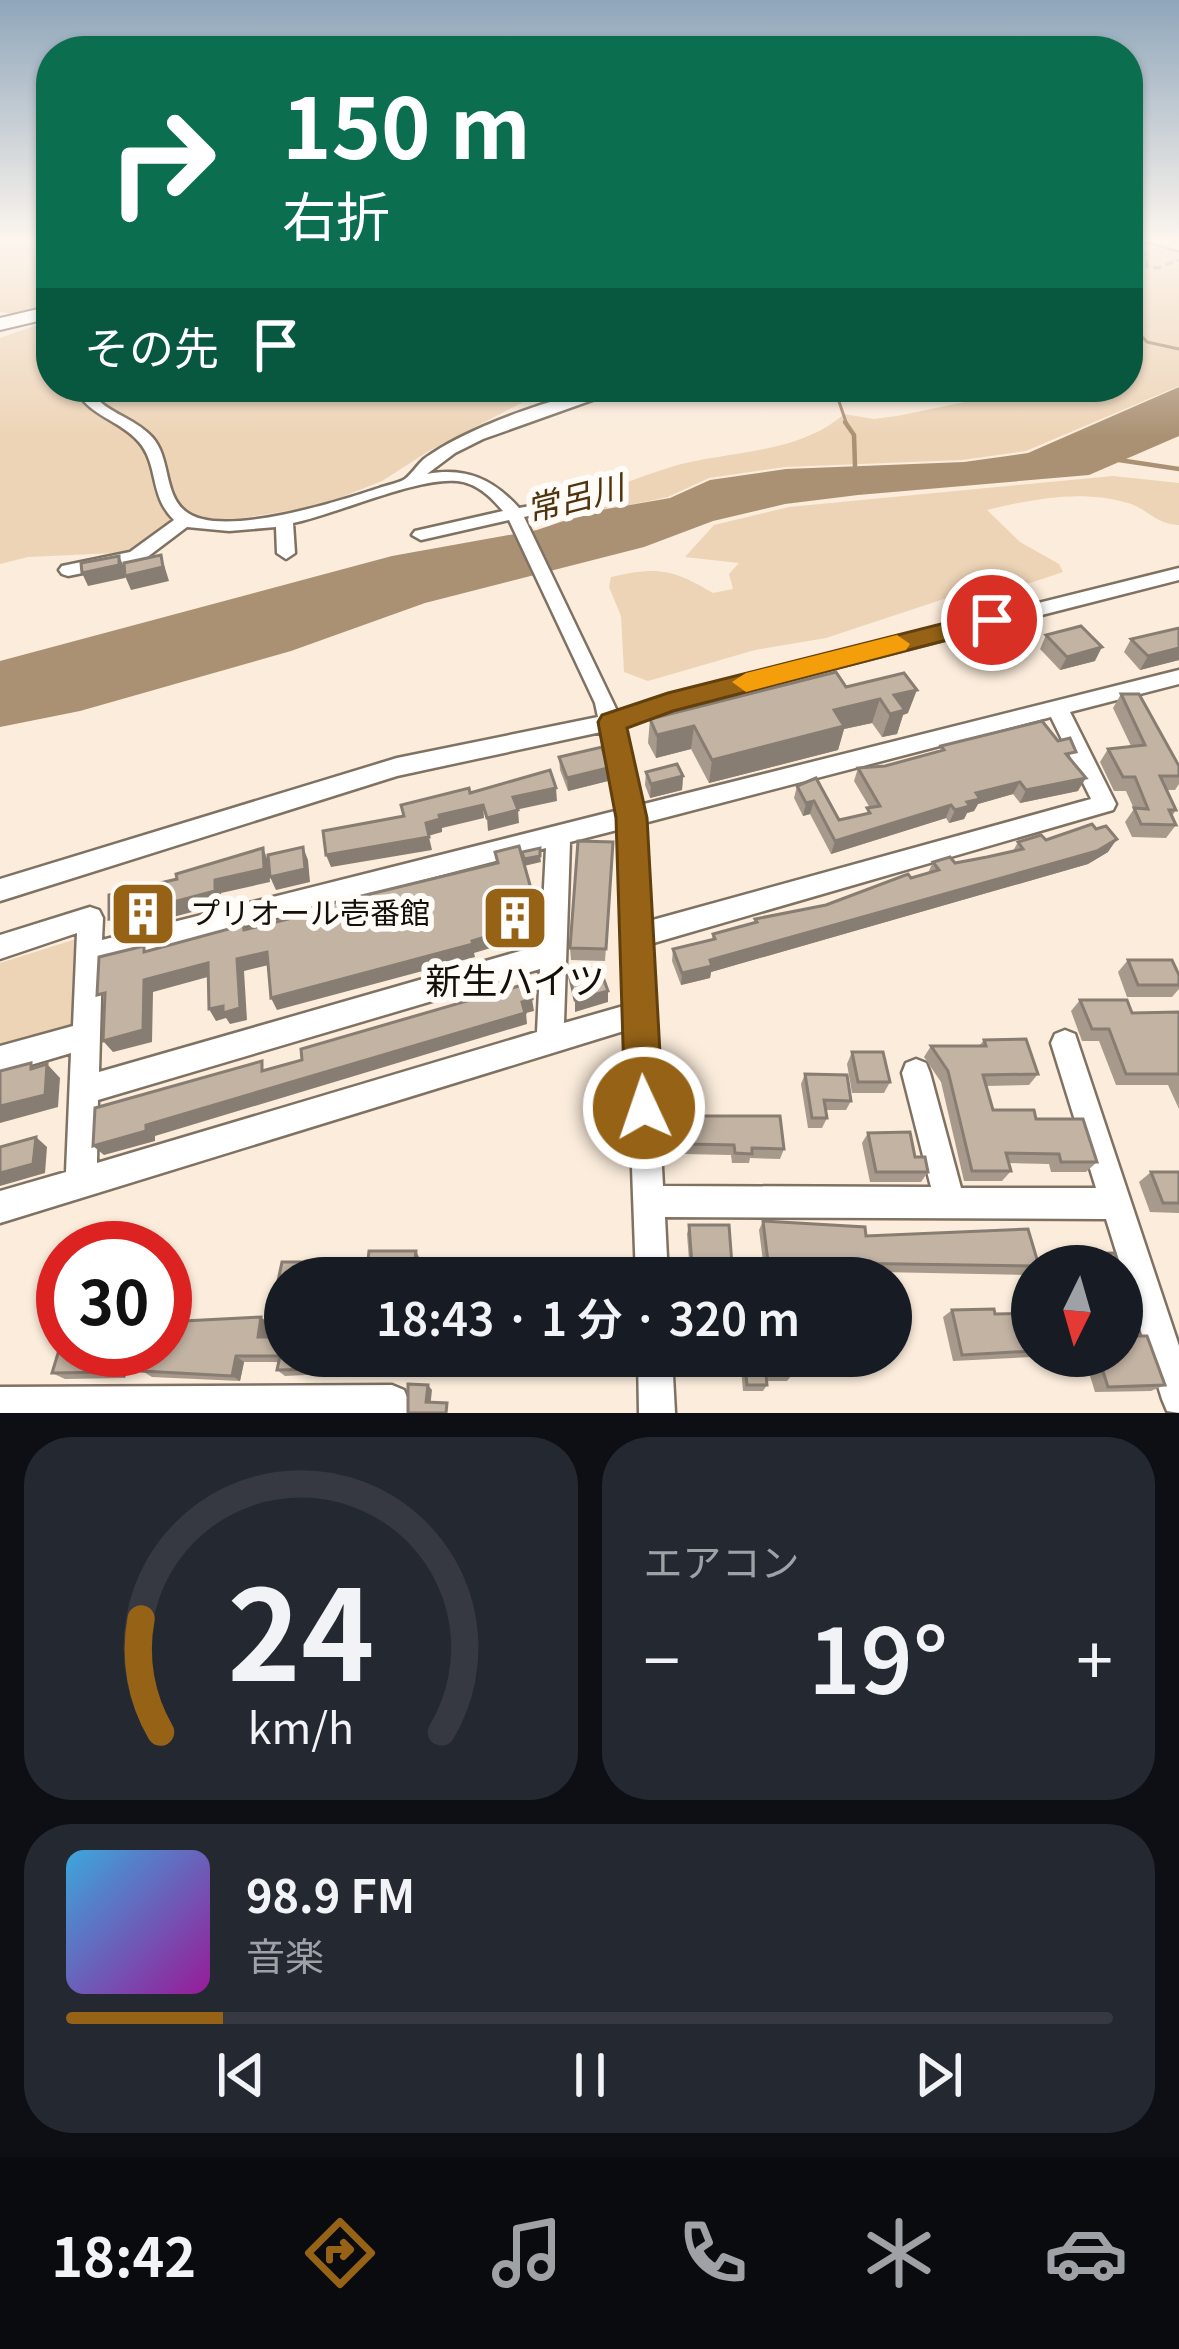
<!DOCTYPE html>
<html lang="ja">
<head>
<meta charset="utf-8">
<style>
  body { margin:0; font-family:Georgia,"Noto Sans JP",serif; background:#242831; color:#f1f3f6; height:100vh; display:flex; flex-direction:column; font-size:45px; white-space:nowrap }
  * { box-sizing:border-box; margin:0 }
  p { font-size:39px; color:#9ea1a6 }
  .icon { flex:none; width:66px; height:66px; fill:none; stroke:currentColor; stroke-width:2; stroke-linecap:round; stroke-linejoin:round }
  .map { position:relative; height:1413px; overflow:hidden }
  .drawer { display:flex; flex-direction:column; gap:24px; padding:24px; background:#0d0f14; flex:1 }
  .drawer>* { flex:none }
  .top-card { position:absolute; left:36px; top:36px; width:1107px; height:366px; border-radius:48px; box-shadow:0 3px 9px #0004; background:#0b6e4f; color:#fff; overflow:hidden }
  .needle { width:78px; rotate:185deg }
  .buttons { position:absolute; left:1011px; top:1245px; display:grid; gap:24px }
  .buttons a { display:grid; place-items:center; width:132px; height:132px; border-radius:50%; background:#171b24; box-shadow:0 3px 9px #0004; font-size:60px }
  .speed { position:absolute; left:36px; top:1221px; display:flex; gap:24px; font-size:60px; font-weight:700; text-align:center }
  .speed>* { display:grid; place-content:center; width:156px; height:156px; border-radius:50%; background:#171b24; box-shadow:0 3px 9px #0004; line-height:1 }
  .speed .limit { border:18px solid #d22; background:#fff; color:#111 }
  .pin { position:absolute; display:grid; place-items:center; width:102px; height:102px; color:#fff; margin:-51px; border:6px solid #fff; border-radius:50%; box-shadow:0 3px 12px #0007 }
  .me { position:absolute; width:132px; margin:-66px; rotate:357deg; stroke-linejoin:round; filter:drop-shadow(0 0 9px #0008) }
  .turn { display:flex; align-items:center; gap:42px; height:252px; padding:0 48px; font-size:54px }
  .turn .icon { width:156px; height:156px; stroke-width:2.5 }
  .turn b { display:block; font-size:84px; line-height:102px }
  .then { display:flex; align-items:center; height:114px; padding:0 48px; background:#0003; gap:24px; font-size:45px }
  .big { font-size:90px; font-weight:600; line-height:1.1 }
  .drawer .widget { flex:1; display:flex; flex-direction:column; justify-content:center; gap:18px; min-width:0; padding:0 42px; border-radius:48px; background:#242831 }
  .drawer .dial { align-items:center; gap:0 }
  .dial svg { height:312px; overflow:visible; fill:none; stroke:#363941; stroke-width:7; stroke-linecap:round; text-anchor:middle }
  .dial text { fill:#f1f3f6; stroke:none }
  .song { display:flex; align-items:center; gap:36px }
  .cover { width:144px; height:144px; border-radius:18px; background:linear-gradient(135deg,hsl(200 70% 55%),hsl(300 70% 35%)) }
  .played { height:12px; border-radius:6px; background:linear-gradient(90deg,#966316 15%,#363941 15%) }
  .keys { display:flex; justify-content:space-around; direction:ltr }
  .heat { display:flex; justify-content:space-between; align-items:center; font-size:66px; direction:ltr }
  .drawer .tiles { flex:1; display:grid; gap:24px; grid-template-columns:1fr 1fr }
  .widget:last-child { grid-column:span 2 }
  .trip { position:absolute; left:264px; top:1257px; width:648px; height:120px; border-radius:60px; background:#171b24; box-shadow:0 3px 9px #0004; font-weight:600; line-height:120px; text-align:center }
  .menu { display:flex; height:192px; justify-content:space-around; align-items:center; background:#090b0e; color:#9ea1a6 }
  .menu .icon { width:84px; height:84px }
  .menu .selected { color:#966316 }
  .menu b { font-size:54px; color:#f1f3f6 }
  .map>svg:first-child { display:block }
  .green { fill:#edd4b7 }
  .water { fill:#aa9174 }
  .lines { fill:none; stroke-linecap:round; stroke-linejoin:round }
  .stream-far1 { stroke:#aa9174; stroke-width:3 }
  .stream { stroke:#aa9174; stroke-width:4.5 }
  .minor-casing { stroke:#7f7262; stroke-width:5 }
  .highway-casing { stroke:#7f7262; stroke-width:4 }
  .path { stroke:#b1a598; stroke-width:3; stroke-dasharray:8 4.5; stroke-linecap:butt }
  .minor { fill:#fff; fill-rule:evenodd }
  .highway { fill:#fff; fill-rule:evenodd }
  .wall { fill:#a79a8c }
  .shaded-wall { fill:#887d72 }
  .building { fill:#c2b3a3; stroke:#887d72; stroke-width:3 }
  .route { fill:#966316; stroke:#62400e; stroke-width:3 }
  .slow { fill:#f59e0b }
  .labels { text-anchor:middle; stroke-width:12; stroke-linejoin:round; paint-order:stroke }
  .poi-label { font-size:30px; fill:#140f09; stroke:#fffcf8; text-anchor:start }
  .water-label { font-size:33px; font-style:italic; fill:#4e330d; stroke:#fffcf8 }
  .near-poi-label { font-size:36px; fill:#140f09; stroke:#fffcf8 }
</style>
</head>
<body>
<div class="map">
<svg width="1179" height="1413" viewBox="0 0 1179 1413">
  <rect width="100%" height="100%" fill="#fbecdb"/>
  <g class="green">
    <polygon points="0,239 51,239 51,306 18,315 0,312"/>
    <path d="M1128 239H1179V386L1026 451 962 460 785 467 709 478 668 497 563 519 557 506C597 495 635 478 674 466 729 451 799 454 844 414L874 419 897 416 1037 387H1128Z"/>
    <polygon points="51,320 51,387 568,387 525,401 429,451 382,481 319,506 160,531 136,552 28,557 0,564 0,338"/>
    <path d="M1113 476 1179 483V525C1156 524 1149 510 1128 503 1082 489 1033 499 987 510L1020 542 1059 564 1063 572 1000 593 968 591 826 638 755 650 648 681 624 672 621 616 609 587 611 577C657 566 673 569 713 593L733 589 729 574 739 563 685 557 714 525 789 507Z"/>
    <polygon points="76,939 75,1030 0,1052 0,963"/>
  </g>
  <polygon class="water" points="1179,387 1179,436 1089,475 858,495 785,504 713,521 644,547 425,603 291,651 80,711 0,727 0,661 392,556 537,530 590,512 670,498 710,480 786,469 964,462 1028,453"/>
  <g class="lines">
    <g class="stream-far1">
      <polyline points="1128,321 1147,342 1179,349"/>
      <polyline points="834,387 847,425"/>
    </g>
    <g class="stream">
      <polyline points="845,422 854,435 855,466"/>
      <polyline points="1119,460 1179,469"/>
    </g>
    <defs>
      <g id="minor">
        <polygon points="1145,239 1179,242 1179,250 1147,241"/>
        <path d="M74 387H88C102 413 133 416 152 437 171 458 163 493 185 511 219 540 340 501 379 488 387 485 399 483 405 479 412 474 417 465 424 459 467 427 576 387 629 387L483 439 455 453 427 474C466 467 493 479 519 508L559 501V509L524 517 618 713 668 695 1179 568V580L673 709 622 728 640 805 1179 670V684L1070 712 1116 804 1113 810 650 944 663 1186 931 1187 902 1073 906 1063 916 1059 926 1063 930 1073 961 1188H1096L1051 1043 1055 1034 1065 1030 1075 1034 1179 1346V1413L1167 1411 1162 1399 1106 1219 665 1217 668 1278H636L627 1030 0 1223V1191L66 1172 71 1053 0 1074V1046L73 1026 77 933 0 959V935L90 907 99 910 103 918 102 940 619 810 601 732 397 776 0 901V879L397 758 598 717 595 703 509 520 421 540 412 535 415 531 503 511C491 497 477 483 457 481 417 477 337 514 293 523L295 553 286 559 277 553 276 527 229 531 187 527 142 561 68 576 62 574 59 570 62 566 130 552 174 520C149 496 159 465 139 442 119 419 89 417 74 387ZM1051 717 1091 799 649 921 644 823ZM621 829 627 1005 564 1023 570 842ZM546 848 541 945 99 1072 102 963ZM540 969 537 1032 97 1163 98 1100Z"/>
        <polygon points="638,1356 672,1356 675,1413 639,1413"/>
        <polygon points="392,1385 404,1390 409,1402 409,1413 0,1413 0,1387"/>
      </g>
      <polygon id="highway" points="51,306 51,318 0,330 0,318"/>
    </defs>
    <use href="#minor" class="minor-casing"/>
    <use href="#highway" class="highway-casing"/>
    <polyline class="path" points="1128,248 1146,254 1147,266 1158,268 1179,260"/>
    <use href="#minor" class="minor"/>
    <use href="#highway" class="highway"/>
  </g>
  <g class="wall">
    <polygon points="1179,628 1179,660 1140,670 1124,652 1131,639"/>
    <polygon points="1046,635 1095,661 1060,670 1040,649"/>
    <polygon points="904,673 908,713 903,715 897,734 882,737 872,723 844,729 838,750 709,783 691,749 656,758 648,743 650,719 846,687"/>
    <polygon points="1121,694 1179,766 1179,784 1175,790 1166,790 1176,810 1172,816 1176,825 1166,838 1132,837 1125,822 1134,809 1126,791 1114,791 1100,762 1108,749 1131,746 1113,708"/>
    <polygon points="941,746 1071,761 1078,791 1020,803 1013,794 978,804 974,811 967,813 964,819 949,823 946,818 831,854 810,814 803,816 794,798 797,786 839,820 866,814 870,808 854,781 858,768 885,766 939,751"/>
    <polygon points="559,757 608,781 568,791 560,770"/>
    <polygon points="646,772 683,776 682,790 650,798 645,785"/>
    <polygon points="1046,840 1108,852 1088,864 711,972 710,978 681,985 672,961 673,949 712,939 713,934 754,923 755,919 826,905 928,873 933,862 955,863 987,857 1013,851 1018,842"/>
    <polygon points="613,842 605,961 571,960 570,948"/>
    <polygon points="1128,960 1179,975 1179,989 1172,997 1127,997 1118,972"/>
    <polygon points="1080,1000 1132,1013 1179,1012 1179,1109 1168,1085 1116,1085 1099,1041 1082,1041 1071,1011"/>
    <polygon points="984,1040 1038,1074 1029,1085 986,1086 993,1110 1036,1119 1097,1162 1086,1172 1051,1172 1049,1164 1009,1163 1011,1171 1002,1181 964,1181 941,1082 924,1057 931,1046 979,1046"/>
    <polygon points="852,1052 890,1082 884,1093 852,1093 847,1064"/>
    <polygon points="805,1074 851,1101 846,1110 825,1110 827,1118 822,1128 808,1128 801,1084"/>
    <polygon points="684,1116 784,1149 780,1159 750,1158 749,1163 732,1163 731,1155 684,1154 682,1126"/>
    <polygon points="868,1133 915,1157 928,1172 921,1182 870,1182 862,1143"/>
    <polygon points="1151,1172 1179,1172 1179,1213 1150,1212 1139,1182"/>
    <polygon points="763,1221 1038,1262 1048,1254 1119,1266 1032,1266 1032,1272 1029,1275 780,1270 727,1278 729,1273 690,1273 687,1234 689,1225 732,1265 729,1272 764,1269 759,1230"/>
    <polygon points="952,1310 995,1314 1032,1313 1032,1356 1051,1356 953,1361 943,1317"/>
    <polygon points="269,1324 266,1337 285,1356 329,1356 326,1374 285,1376 277,1370 279,1362 244,1362 240,1381 152,1377 142,1371"/>
    <polygon points="63,1350 132,1350 125,1378 65,1379 52,1373"/>
    <polygon points="352,1356 406,1356 405,1370 357,1371 351,1365"/>
    <polygon points="740,1356 833,1356 834,1362 829,1368 791,1368 792,1375 787,1381 767,1381 767,1385 763,1391 743,1391"/>
    <polygon points="1084,1356 1122,1356 1165,1385 1151,1391 1095,1392"/>
  </g>
  <g class="shaded-wall">
    <polygon points="161,555 169,581 131,590 125,576 125,578 88,586 82,573 119,556 125,569"/>
    <polygon points="1102,647 1095,661 1060,670 1067,657"/>
    <polygon points="1179,648 1179,660 1140,670 1148,656"/>
    <polygon points="917,690 908,713 903,715 897,734 882,737 890,714 894,695"/>
    <polygon points="880,699 872,723 844,729 838,750 709,783 712,760 834,710"/>
    <polygon points="694,726 691,749 656,758 657,735"/>
    <polygon points="608,768 608,781 568,791 567,778"/>
    <polygon points="683,776 682,790 650,798 651,784"/>
    <polygon points="1086,778 1078,791 1020,803 1026,790"/>
    <polygon points="1020,782 1013,794 978,804 974,811 967,813 964,819 949,823 955,810 976,793"/>
    <polygon points="556,788 557,801 515,810 513,797"/>
    <polygon points="814,801 810,814 803,816 806,803"/>
    <polygon points="483,805 484,818 442,828 442,832 428,836 426,823 439,815"/>
    <polygon points="951,805 946,818 831,854 835,841"/>
    <polygon points="518,810 519,823 488,831 487,818"/>
    <polygon points="429,837 432,850 331,867 326,855"/>
    <polygon points="1117,839 1108,852 1088,864 711,972 710,978 681,985 682,973 710,960"/>
    <polygon points="303,847 308,860 310,882 276,890 270,877"/>
    <polygon points="263,848 268,861 270,882 221,893 222,904 117,932 109,919 215,880"/>
    <polygon points="540,856 541,862 524,866 524,859"/>
    <polygon points="537,910 538,923 492,935 494,947 474,953 475,957 277,1010 271,998 472,941 489,923"/>
    <polygon points="267,952 273,964 244,971 247,1020 230,1024 226,1018 216,1021 209,1009 237,959"/>
    <polygon points="208,963 215,975 153,992 152,1042 113,1052 103,1041 144,980"/>
    <polygon points="608,991 608,1002 575,1012 575,1000"/>
    <polygon points="532,999 534,1011 526,1013 527,1024 155,1136 155,1141 104,1155 93,1146 146,1125"/>
    <polygon points="47,1064 60,1078 58,1107 0,1123 0,1106"/>
    <polygon points="36,1137 47,1147 45,1173 0,1186 0,1173"/>
    <polygon points="416,1251 420,1259 418,1278 413,1278"/>
    <polygon points="328,1262 334,1270 333,1278 326,1278"/>
    <polygon points="261,1317 269,1324 265,1344 258,1337"/>
    <polygon points="119,1350 132,1350 125,1378 113,1372"/>
    <polygon points="236,1356 244,1362 240,1381 232,1376"/>
    <polygon points="322,1356 329,1356 326,1374 320,1369"/>
    <polygon points="401,1356 406,1356 405,1370 400,1364"/>
    <polygon points="428,1385 432,1390 430,1408 426,1402"/>
  </g>
  <g class="building">
    <polygon points="161,555 163,567 125,576 124,563"/>
    <polygon points="119,556 119,565 82,573 81,563"/>
    <polygon points="1081,626 1102,647 1067,657 1046,635"/>
    <polygon points="1179,628 1179,648 1148,656 1131,639"/>
    <polygon points="836,672 846,687 904,673 917,690 894,695 905,710 890,714 880,699 834,710 844,726 712,760 694,726 657,735 650,719"/>
    <polygon points="1121,694 1139,694 1179,766 1179,776 1160,776 1176,810 1169,810 1176,825 1141,824 1134,808 1148,809 1135,777 1123,777 1108,749 1145,745"/>
    <polygon points="1042,721 1058,741 1070,738 1076,752 1066,754 1086,778 1026,790 1020,782 976,793 980,799 967,802 970,806 955,810 951,805 835,841 814,801 806,803 797,786 816,778 839,820 870,813 867,808 880,806 858,768 885,766 944,750 941,746"/>
    <polygon points="602,747 608,768 567,778 559,757"/>
    <polygon points="677,764 683,776 651,784 646,772"/>
    <polygon points="550,770 556,788 513,797 518,810 487,818 483,805 439,815 440,819 426,823 429,837 326,855 323,831 404,816 401,805 469,788 470,793"/>
    <polygon points="1092,824 1096,829 1106,826 1117,839 1097,851 710,960 712,966 682,973 673,949 715,939 713,934 757,922 755,919 826,905 908,874 911,878 939,870 933,862 950,857 955,863 987,857 1023,849 1018,842 1041,835 1046,840"/>
    <polygon points="578,841 613,842 606,949 570,948"/>
    <polygon points="519,846 537,910 489,923 492,935 472,941 473,944 271,998 267,952 237,959 240,1008 223,1013 223,1006 209,1009 208,963 144,980 143,1030 103,1041 105,993 97,995 99,957 144,946 144,952 243,925 244,930 308,914 308,909 498,863 495,852"/>
    <polygon points="303,847 305,869 270,877 268,855"/>
    <polygon points="263,848 264,869 215,880 215,891 109,919 109,895 177,879 176,874"/>
    <polygon points="540,848 540,856 524,859 522,852"/>
    <polygon points="1128,960 1172,960 1179,975 1179,985 1138,985"/>
    <polygon points="599,966 608,991 575,1000 569,974"/>
    <polygon points="529,983 532,999 522,1002 525,1013 146,1125 146,1131 93,1146 95,1108 262,1061 262,1071 302,1060 301,1049"/>
    <polygon points="1080,1000 1127,1000 1132,1013 1179,1012 1179,1074 1126,1074 1109,1029 1092,1029"/>
    <polygon points="1026,1039 1038,1074 983,1075 993,1110 1034,1110 1036,1119 1083,1119 1097,1162 1061,1162 1059,1154 1006,1153 1011,1171 972,1171 948,1071 931,1046 986,1046 984,1040"/>
    <polygon points="852,1052 883,1052 890,1082 858,1082"/>
    <polygon points="31,1063 31,1069 47,1064 45,1095 0,1106 0,1071"/>
    <polygon points="805,1074 847,1075 851,1101 824,1100 827,1118 812,1118"/>
    <polygon points="684,1116 780,1116 784,1149 752,1148 752,1154 735,1153 734,1145 686,1144"/>
    <polygon points="910,1132 915,1157 925,1157 928,1172 876,1172 868,1133"/>
    <polygon points="36,1137 33,1164 0,1173 0,1147"/>
    <polygon points="1151,1172 1179,1172 1179,1203 1163,1203"/>
    <polygon points="763,1221 865,1227 866,1236 1028,1229 1039,1266 768,1262"/>
    <polygon points="689,1225 729,1225 732,1265 692,1265"/>
    <polygon points="369,1251 416,1251 413,1278 366,1278"/>
    <polygon points="1115,1253 1119,1266 1051,1266 1048,1254"/>
    <polygon points="282,1262 328,1262 326,1278 285,1278 285,1295 275,1295"/>
    <polygon points="780,1268 781,1278 730,1278 729,1272"/>
    <polygon points="1122,1274 1128,1290 1122,1290"/>
    <polygon points="994,1309 995,1314 1032,1313 1032,1351 962,1355 952,1310"/>
    <polygon points="261,1317 258,1337 285,1337 285,1356 322,1356 320,1369 277,1370 280,1356 236,1356 232,1376 142,1371 148,1350 165,1350 165,1322"/>
    <polygon points="1122,1336 1147,1336 1165,1385 1108,1387 1098,1356 1122,1356"/>
    <polygon points="63,1337 63,1350 119,1350 113,1372 52,1373"/>
    <polygon points="352,1356 401,1356 400,1364 351,1365"/>
    <polygon points="744,1356 833,1356 834,1362 790,1362 792,1375 766,1375 767,1385 747,1385"/>
    <polygon points="408,1384 428,1385 426,1402 447,1403 446,1413 408,1413"/>
  </g>
  <linearGradient id="sky" x2="0" y2="1"><stop stop-color="#8fa6ba"/><stop offset="0.55" stop-color="#fdf6ef"/><stop offset="1" stop-color="#fdf6ef" stop-opacity="0"/></linearGradient>
  <rect width="1179" height="437" fill="url(#sky)"/>
  <polygon class="route" points="992,611 1005,620 1001,626 673,711 627,728 647,818 663,1108 657,1121 644,1126 631,1121 625,1108 616,818 598,722 602,715 668,693"/>
  <polygon class="slow" points="897,635 910,644 906,650 746,692 732,682 746,673"/>
  <defs>
    <symbol id="building-square" viewBox="-11 -11 22 22"><rect x="-9" y="-9" width="18" height="18" rx="4" fill="#966316" stroke="#fffcf8"/><path d="M-4-6H4V6H1V3H-1V6H-4ZM-2.5-4.3h1.7v1.8h-1.7ZM.8-4.3h1.7v1.8H.8ZM-2.5-1h1.7V.8h-1.7ZM.8-1h1.7V.8H.8Z" fill="#fff"/></symbol>
  </defs>
  <g fill-rule="evenodd">
    <use href="#building-square" x="105" y="876" width="76" height="76"/>
    <use href="#building-square" x="477" y="880" width="76" height="76"/>
  </g>
  <g class="labels">
    <g class="poi-label">
      <text x="190" y="924">プリオール壱番館</text>
    </g>
    <g class="water-label">
      <text transform="translate(575 498) rotate(-14)" y="12">常呂川</text>
    </g>
    <g class="near-poi-label">
      <text x="515" y="994">新生ハイツ</text>
    </g>
  </g>
</svg>
<div class="buttons">
<a><svg class="needle" viewBox="-14 -14 28 28"><path d="M0-13l5 13h-10z" fill="#e53935"/><path d="M0 13l5-13h-10z" fill="#9ea1a6"/></svg></a>
</div>
<div class="speed"><div class="limit">30</div></div>
<div class="pin" style="left:992px;top:620px;background:#d93025"><svg class="icon" aria-label="arrive" viewBox="0 0 24 24"><path d="M6 21V4h12l-3 4 3 4H6"/></svg></div>
<svg class="me" style="left:644px;top:1108px" viewBox="-20 -20 40 40"><circle r="17" fill="#966316" stroke="#fff" stroke-width="3"/><path d="M0-11L8 9 0 5-8 9z" fill="#fff"/></svg>
<div class="trip">18:43 · 1 分 · 320 m</div>
<div class="top-card">
<div class="turn"><svg class="icon" aria-label="right" viewBox="0 0 24 24"><path d="M7 20v-9h11M14 6l5 5-5 5"/></svg><div><b>150 m</b>右折</div></div>
<div class="then">その先<svg class="icon" aria-label="arrive" viewBox="0 0 24 24"><path d="M6 21V4h12l-3 4 3 4H6"/></svg></div>
</div>
</div>
<section class="drawer">
<div class="tiles">
<div class="widget dial"><svg viewBox="0 0 100 80">
<path d="M14 69A42 42 0 1 1 86 69"/>
<path d="M14 69A42 42 0 0 1 9 40" stroke="#966316"/>
<text x="50" y="56" font-size="32" font-weight="700">24</text>
<text x="50" y="72" font-size="11">km/h</text>
</svg></div>
<div class="widget"><p>エアコン</p>
<div class="heat"><a>−</a><b class="big">19°</b><a>+</a></div>
</div>
<div class="widget">
<div class="song"><i class="cover"></i><div><b>98.9 FM</b><p>音楽</p></div></div>
<div class="played"></div>
<div class="keys"><svg class="icon" aria-label="previous" viewBox="0 0 24 24"><path d="M18 5L8 12l10 7zM5 5v14"/></svg><svg class="icon" aria-label="pause" viewBox="0 0 24 24"><path d="M8 5v14M16 5v14"/></svg><svg class="icon" aria-label="next" viewBox="0 0 24 24"><path d="M6 5l10 7-10 7zM19 5v14"/></svg></div>
</div>
</div>
</section>
<nav class="menu">
<b>18:42</b>
<svg class="icon selected" aria-label="directions" viewBox="0 0 24 24"><path d="M12 3l9 9-9 9-9-9zM9 14v-3h6M13 9l2 2-2 2"/></svg>
<svg class="icon" aria-label="music" viewBox="0 0 24 24"><path d="M9 18V5l10-2v13"/><circle cx="6" cy="18" r="3"/><circle cx="16" cy="16" r="3"/></svg>
<svg class="icon" aria-label="phone" viewBox="0 0 24 24"><path d="M5 4h4l2 5-3 2q2 4 5 5l2-3 5 2v4C11 20 4 13 5 4z"/></svg>
<svg class="icon" aria-label="climate" viewBox="0 0 24 24"><path d="M12 3v18M4 7l16 10M4 17L20 7"/></svg>
<svg class="icon" aria-label="car" viewBox="0 0 24 24"><path d="M5 17H2v-5l4-1 3-4h7l3 4 3 1v5h-3M9 17h6M6 11h13"/><circle cx="7" cy="17" r="2"/><circle cx="17" cy="17" r="2"/></svg>
</nav>
</body>
</html>
